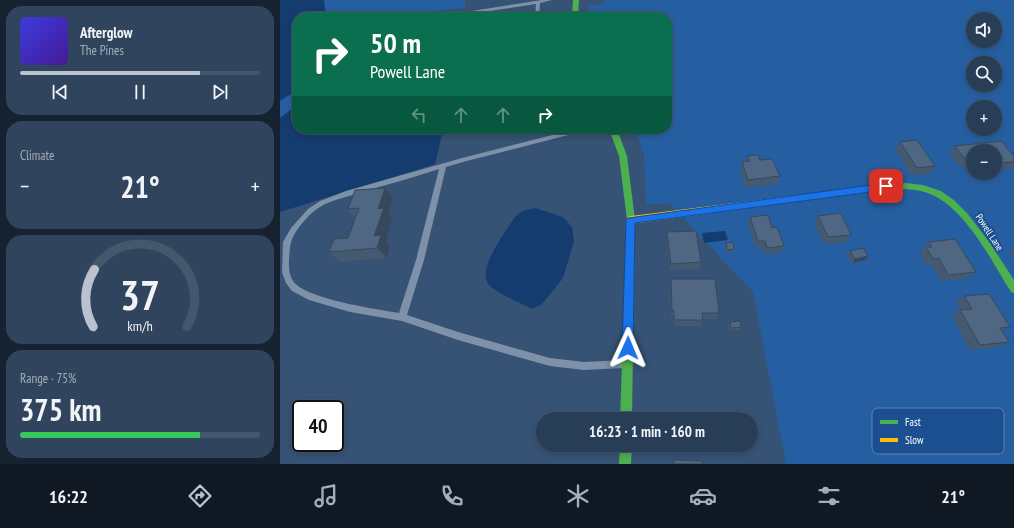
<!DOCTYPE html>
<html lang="en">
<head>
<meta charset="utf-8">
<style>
  body { margin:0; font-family:"PT Sans Narrow",sans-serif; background:#30455d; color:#f1f3f6; height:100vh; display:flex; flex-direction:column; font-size:15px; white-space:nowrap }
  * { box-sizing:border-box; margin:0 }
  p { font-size:13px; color:#a5aeba }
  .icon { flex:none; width:22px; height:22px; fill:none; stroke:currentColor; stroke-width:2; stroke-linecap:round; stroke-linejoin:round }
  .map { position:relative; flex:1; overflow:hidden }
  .details { display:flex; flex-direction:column; gap:6px; padding:6px; background:#162230; width:280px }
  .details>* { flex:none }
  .guide { position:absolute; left:12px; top:12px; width:380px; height:122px; border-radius:16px; box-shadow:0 2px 6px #0003,0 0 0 1px #44576d; background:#0b6e4f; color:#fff; overflow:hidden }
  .tools { position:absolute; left:686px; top:12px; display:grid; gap:8px }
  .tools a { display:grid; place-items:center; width:36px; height:36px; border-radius:50%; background:#283e57; box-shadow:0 2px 6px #0003,0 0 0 1px #44576d; font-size:20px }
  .speed { position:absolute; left:12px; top:400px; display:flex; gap:8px; font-size:20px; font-weight:700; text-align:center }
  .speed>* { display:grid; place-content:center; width:52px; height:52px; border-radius:50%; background:#283e57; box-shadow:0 2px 6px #0003,0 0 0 1px #44576d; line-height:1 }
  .speed .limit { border:2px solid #111; border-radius:6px; background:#fff; color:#111 }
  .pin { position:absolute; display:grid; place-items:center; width:34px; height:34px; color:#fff; margin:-17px; border-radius:8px; box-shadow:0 2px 6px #0006 }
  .me { position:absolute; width:44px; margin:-22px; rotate:1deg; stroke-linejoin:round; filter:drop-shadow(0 0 3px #0008) }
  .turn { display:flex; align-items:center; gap:14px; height:84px; padding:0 12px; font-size:18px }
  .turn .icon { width:52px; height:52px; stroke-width:2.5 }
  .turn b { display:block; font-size:28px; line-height:34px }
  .lanes { display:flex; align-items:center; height:38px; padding:0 12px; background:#0003; justify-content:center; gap:20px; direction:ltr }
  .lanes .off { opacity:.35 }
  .big { font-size:30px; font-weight:600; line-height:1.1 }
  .details .tile { flex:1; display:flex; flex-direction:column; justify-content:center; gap:6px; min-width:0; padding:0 14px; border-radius:16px; background:#30455d }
  .details .dial { align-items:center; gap:0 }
  .dial svg { height:104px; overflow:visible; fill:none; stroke:#44576d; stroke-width:7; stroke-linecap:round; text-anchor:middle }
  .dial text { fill:#f1f3f6; stroke:none }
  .song { display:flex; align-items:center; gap:12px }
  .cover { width:48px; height:48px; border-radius:6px; background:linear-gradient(135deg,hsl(240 70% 55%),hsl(260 70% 35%)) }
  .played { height:4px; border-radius:2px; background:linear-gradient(90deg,#b9c2ce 75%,#44576d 75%) }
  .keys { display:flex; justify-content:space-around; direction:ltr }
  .heat { display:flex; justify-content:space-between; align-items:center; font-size:22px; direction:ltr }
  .charge { height:6px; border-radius:3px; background:linear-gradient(90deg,#34c759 75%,#44576d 0) }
  .trip { position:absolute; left:256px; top:412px; width:222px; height:40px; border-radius:20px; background:#283e57; box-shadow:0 2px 6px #0003,0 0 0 1px #44576d; font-weight:600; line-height:40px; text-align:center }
  .menu { display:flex; height:64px; justify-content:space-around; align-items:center; background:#101923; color:#a5aeba }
  .menu .icon { width:28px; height:28px }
  .menu .selected { color:#b9c2ce }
  .menu b { font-size:18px; color:#f1f3f6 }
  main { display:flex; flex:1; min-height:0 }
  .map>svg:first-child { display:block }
  .green { fill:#265fa1; fill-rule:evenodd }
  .water { fill:#153c6e }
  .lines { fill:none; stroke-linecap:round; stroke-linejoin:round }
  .lane { fill:#7d92a8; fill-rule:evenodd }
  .fast { fill:#4caf50; fill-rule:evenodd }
  .slow { fill:#ffc107; fill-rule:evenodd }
  .wall { fill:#455971 }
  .shaded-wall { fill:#38485c }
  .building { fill:#506783; stroke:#38485c }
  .route { fill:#1a73e8; stroke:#114b97 }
  .labels { text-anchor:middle; stroke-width:4; stroke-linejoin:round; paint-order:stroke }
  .street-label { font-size:10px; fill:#fff; stroke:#1b4f8f }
  .key { fill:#1b4f8f; stroke:#5f84b1; stroke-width:1 }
  .key-label { font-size:11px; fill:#fff }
</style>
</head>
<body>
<main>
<section class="details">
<div class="tile">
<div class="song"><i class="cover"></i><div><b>Afterglow</b><p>The Pines</p></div></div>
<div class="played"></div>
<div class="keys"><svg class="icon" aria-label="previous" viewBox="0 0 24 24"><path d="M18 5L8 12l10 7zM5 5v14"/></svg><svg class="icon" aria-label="pause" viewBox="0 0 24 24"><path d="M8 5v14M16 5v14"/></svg><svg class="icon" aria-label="next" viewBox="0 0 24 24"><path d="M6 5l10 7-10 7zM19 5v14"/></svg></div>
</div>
<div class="tile"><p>Climate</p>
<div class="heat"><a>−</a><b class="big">21°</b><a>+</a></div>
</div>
<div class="tile dial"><svg viewBox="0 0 100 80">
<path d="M14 69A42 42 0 1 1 86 69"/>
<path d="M14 69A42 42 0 0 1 15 25" stroke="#b9c2ce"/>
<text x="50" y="56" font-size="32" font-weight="700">37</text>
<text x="50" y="72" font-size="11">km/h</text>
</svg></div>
<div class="tile"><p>Range · 75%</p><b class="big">375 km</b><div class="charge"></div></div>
</section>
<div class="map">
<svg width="734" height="464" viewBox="0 0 734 464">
  <rect width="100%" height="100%" fill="#365274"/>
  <g class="green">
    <polygon points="0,0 185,0 185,8 90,17 17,17 17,113 0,123"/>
    <path d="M324 0H734V464H506L473 292 389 203 366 205 364 155 355 129H387V17H310L308 5H323ZM693 19H715V41H693ZM693 63H715V85H693ZM693 107H715V129H693ZM693 151H715V173H693Z"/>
  </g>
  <g class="water">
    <polygon points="0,0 44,0 46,17 17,17 17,90 0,101"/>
    <polygon points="17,105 17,129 163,130 155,164 0,212 0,118"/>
    <path d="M255 208 283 217 292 227 294 241 283 278 262 304 252 309C239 302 223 296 211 287 193 273 226 231 235 217L242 211Z"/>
    <polygon points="445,231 448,240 424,243 422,233"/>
  </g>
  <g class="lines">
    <g class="lane">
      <polygon points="262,0 272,0 260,3 259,17 255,17 256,4 169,17 158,17 160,16"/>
      <path d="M296 129H307L304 131 183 162 166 167 144 260 127 315 178 332 270 358 304 362 344 360 347 361 348 364 347 367 344 368 304 370 270 366 178 340 122 321 70 312 29 300 12 291 6 283 2 272 3 242 11 228 28 209 40 201 66 191 182 158ZM159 169 136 260 119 313C96 309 25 299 13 281 7 272 9 258 10 248 11 232 31 211 45 204 60 198 76 194 92 189 114 183 137 176 159 169Z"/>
    </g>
    <g class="fast">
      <polygon points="293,0 299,0 298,17 292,17"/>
      <polygon points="329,129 337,129 347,156 355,220 352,419 340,419 347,220 339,156"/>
      <path d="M626 183 643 185 661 191 675 201 687 213 710 243 734 280V293L731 292C710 259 682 200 641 191 619 186 595 191 573 194L569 191 573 188Z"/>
      <polygon points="340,445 352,445 351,464 339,464"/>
    </g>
    <polygon class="slow" points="573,188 577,191 573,194 351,224 348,223 347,220 348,217 351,216"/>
  </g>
  <g class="wall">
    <polygon points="721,141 734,156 734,166 731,169 715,170 715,151 693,151 693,173 687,173 681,165 678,165 669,153 675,146"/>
    <polygon points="620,142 655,166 649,174 631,175 615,149"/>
    <polygon points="467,156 480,160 500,176 497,184 466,188 460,170 462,162 466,162"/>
    <polygon points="113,199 108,214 112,219 106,240 110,246 107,258 60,262 49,252 68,238 75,217 68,209"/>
    <polygon points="538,216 571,235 566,242 544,244 534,223"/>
    <polygon points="470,217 492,228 504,246 500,253 484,254 482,247 475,248 468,224"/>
    <polygon points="387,232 421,262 420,269 390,270 387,240"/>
    <polygon points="649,242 696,272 688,278 661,281 651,265 646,265 640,254 643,250 642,249"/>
    <polygon points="446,243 454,249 453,252 446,253 445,246"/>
    <polygon points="734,246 734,256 729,250"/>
    <polygon points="570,251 588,256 585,260 572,263 567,254"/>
    <polygon points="391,279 439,313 437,319 422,319 421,326 394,326 393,316 391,316 390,285"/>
    <polygon points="684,296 730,327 722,331 729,342 719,347 690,350 672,316 680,310 676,302"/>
    <polygon points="450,322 461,327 460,330 450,331 448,325"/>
  </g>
  <g class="shaded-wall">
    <polygon points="105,188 113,199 108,214 112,219 106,240 110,246 107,258 97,248 94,236 98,209"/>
    <polygon points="588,256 585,260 572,263 575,259"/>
  </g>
  <g class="building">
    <polygon points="637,140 655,166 637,168 620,142"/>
    <polygon points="721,141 734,156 734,162 715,163 715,151 693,151 693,164 688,157 684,158 675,146"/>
    <polygon points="478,155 480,160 492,159 500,176 468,180 462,162 470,161 467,156"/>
    <polygon points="105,188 98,209 104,208 94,236 101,235 97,248 49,252 54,239 68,238 79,208 68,209 75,190"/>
    <polygon points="561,213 571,235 548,237 538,216"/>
    <polygon points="488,215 492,228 497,227 504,246 487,248 485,241 478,241 470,217"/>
    <polygon points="416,231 421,262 391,264 387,232"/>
    <polygon points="675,239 696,272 668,275 659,258 653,259 646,247 652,247 649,242"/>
    <polygon points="453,242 454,249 447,250 446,243"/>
    <polygon points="583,248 588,256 575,259 570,251"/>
    <polygon points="391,279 435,279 439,313 422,313 423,320 394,320 394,310 392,310"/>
    <polygon points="709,294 730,327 720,328 729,342 700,345 680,310 692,309 684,296"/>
    <polygon points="460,321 461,327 451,328 450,322"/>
    <polygon points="394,460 422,461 422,464 394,464"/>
  </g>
  <polygon class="route" points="606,183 610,186 606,190 355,223 353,348 352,352 348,353 344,352 342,348 346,220 348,218"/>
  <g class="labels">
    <g class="street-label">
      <text transform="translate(710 232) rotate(57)" y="4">Powell Lane</text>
    </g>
  </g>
  <rect x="592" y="408" width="132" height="46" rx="6" class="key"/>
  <rect x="600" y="420" width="18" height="4" fill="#4caf50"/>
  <rect x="600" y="438" width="18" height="4" fill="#ffc107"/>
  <g class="key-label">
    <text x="625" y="426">Fast</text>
    <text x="625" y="444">Slow</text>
  </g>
</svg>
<div class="tools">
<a><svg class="icon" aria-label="sound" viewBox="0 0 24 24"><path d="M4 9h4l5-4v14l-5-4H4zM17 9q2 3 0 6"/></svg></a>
<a><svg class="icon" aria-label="search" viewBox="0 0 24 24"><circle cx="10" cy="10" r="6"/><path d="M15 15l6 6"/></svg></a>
<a>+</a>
<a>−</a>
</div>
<div class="speed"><div class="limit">40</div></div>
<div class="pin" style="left:606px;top:186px;background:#d93025"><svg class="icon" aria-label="arrive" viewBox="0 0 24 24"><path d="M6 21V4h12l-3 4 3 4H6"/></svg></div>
<svg class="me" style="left:348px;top:348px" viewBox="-20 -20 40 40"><path d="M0-17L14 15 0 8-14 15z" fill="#1a73e8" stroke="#fff" stroke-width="4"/></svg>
<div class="trip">16:23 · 1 min · 160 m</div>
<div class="guide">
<div class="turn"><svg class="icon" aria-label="right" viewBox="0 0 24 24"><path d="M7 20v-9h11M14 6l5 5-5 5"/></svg><div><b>50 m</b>Powell Lane</div></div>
<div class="lanes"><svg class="icon off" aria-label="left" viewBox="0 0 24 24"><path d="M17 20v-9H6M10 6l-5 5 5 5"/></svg><svg class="icon off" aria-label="ahead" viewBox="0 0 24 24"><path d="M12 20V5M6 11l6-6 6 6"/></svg><svg class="icon off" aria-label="ahead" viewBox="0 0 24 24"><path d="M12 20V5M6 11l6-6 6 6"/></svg><svg class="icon" aria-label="right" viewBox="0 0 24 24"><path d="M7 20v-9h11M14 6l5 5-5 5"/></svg></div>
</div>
</div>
</main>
<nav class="menu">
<b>16:22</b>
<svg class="icon selected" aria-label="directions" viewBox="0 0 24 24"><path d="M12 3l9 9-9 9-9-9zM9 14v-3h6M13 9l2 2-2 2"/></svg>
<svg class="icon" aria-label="music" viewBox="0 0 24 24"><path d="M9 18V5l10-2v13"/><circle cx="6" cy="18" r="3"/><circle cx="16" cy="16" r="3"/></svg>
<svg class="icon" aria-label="phone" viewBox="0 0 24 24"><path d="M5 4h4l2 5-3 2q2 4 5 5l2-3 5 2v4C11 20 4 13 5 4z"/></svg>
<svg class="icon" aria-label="climate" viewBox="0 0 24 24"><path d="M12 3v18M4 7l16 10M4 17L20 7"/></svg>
<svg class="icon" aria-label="car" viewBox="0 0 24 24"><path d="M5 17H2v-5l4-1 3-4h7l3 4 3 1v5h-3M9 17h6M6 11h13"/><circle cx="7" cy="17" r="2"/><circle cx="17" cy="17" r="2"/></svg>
<svg class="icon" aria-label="filters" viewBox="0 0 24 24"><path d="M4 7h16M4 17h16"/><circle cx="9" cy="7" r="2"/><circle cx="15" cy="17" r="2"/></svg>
<b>21°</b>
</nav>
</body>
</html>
